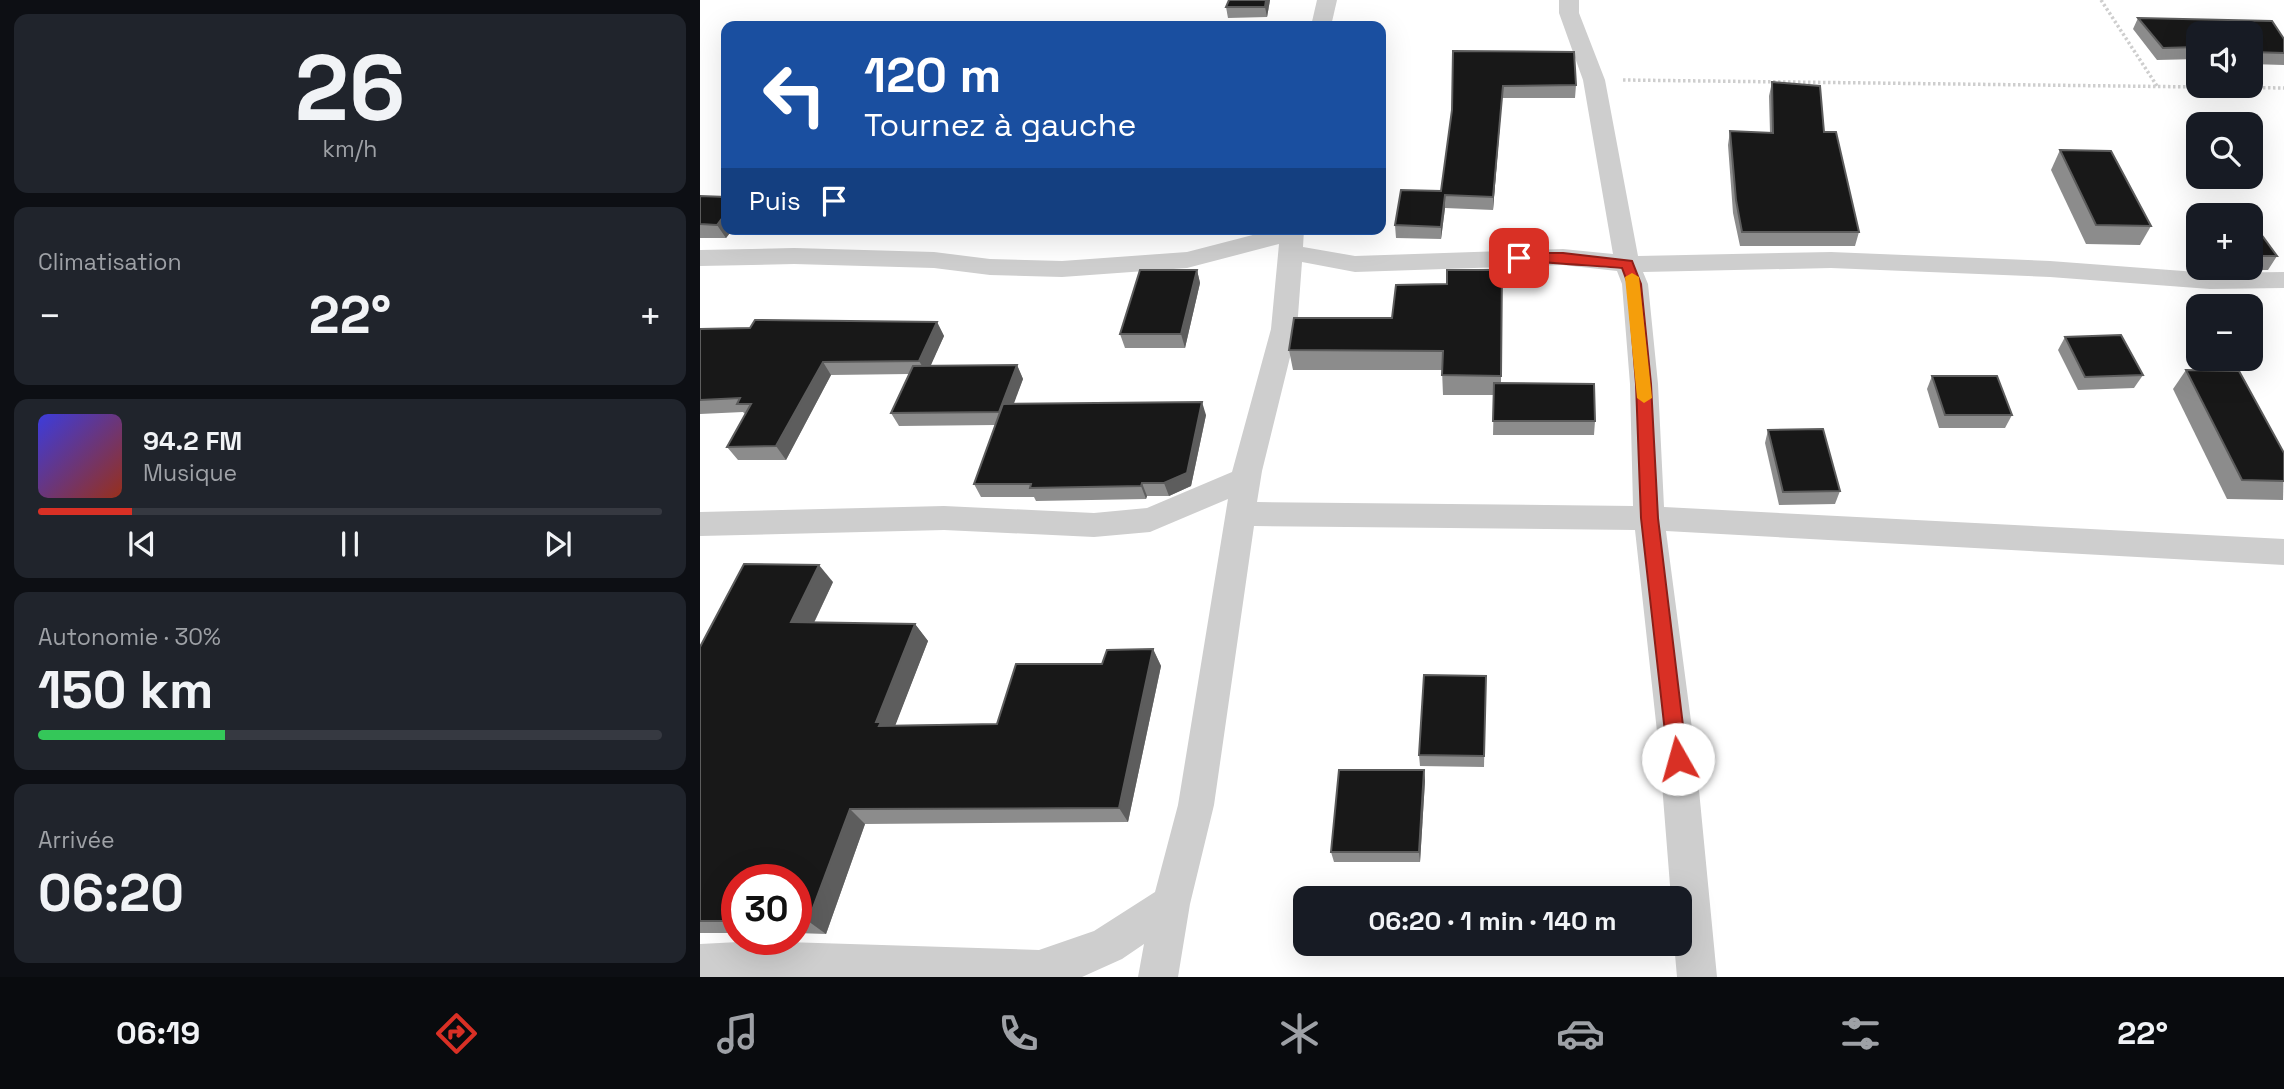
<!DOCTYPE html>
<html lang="fr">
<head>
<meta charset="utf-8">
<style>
  body { margin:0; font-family:"Space Grotesk",sans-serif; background:#20242c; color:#f1f3f6; height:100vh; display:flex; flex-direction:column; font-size:26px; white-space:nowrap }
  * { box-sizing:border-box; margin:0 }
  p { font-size:23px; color:#9ea1a6 }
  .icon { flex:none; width:38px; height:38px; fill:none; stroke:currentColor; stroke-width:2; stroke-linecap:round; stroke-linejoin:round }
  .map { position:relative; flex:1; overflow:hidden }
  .panel { display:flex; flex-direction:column; gap:14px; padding:14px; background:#0d0f14; width:700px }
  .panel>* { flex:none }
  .guide { position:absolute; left:21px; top:21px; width:665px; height:214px; border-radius:14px; box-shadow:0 7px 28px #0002; background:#1a4fa0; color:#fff; overflow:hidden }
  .buttons { position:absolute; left:1486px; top:21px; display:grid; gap:14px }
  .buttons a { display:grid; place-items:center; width:77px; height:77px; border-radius:14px; background:#171b24; box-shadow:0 7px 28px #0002; font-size:35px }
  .speed { position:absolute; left:21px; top:864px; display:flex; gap:14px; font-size:35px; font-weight:700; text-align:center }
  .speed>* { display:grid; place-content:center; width:91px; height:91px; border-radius:50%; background:#171b24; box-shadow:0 7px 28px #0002; line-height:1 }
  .speed .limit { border:10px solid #d22; background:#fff; color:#111 }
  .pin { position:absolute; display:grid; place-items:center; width:60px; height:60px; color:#fff; margin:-30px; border-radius:14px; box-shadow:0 4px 10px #0006 }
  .me { position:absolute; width:77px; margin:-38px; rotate:353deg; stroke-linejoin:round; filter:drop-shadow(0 0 5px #0008) }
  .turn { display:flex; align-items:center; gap:24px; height:147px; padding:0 28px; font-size:32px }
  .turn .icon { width:91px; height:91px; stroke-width:2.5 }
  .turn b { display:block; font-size:49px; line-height:60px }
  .then { display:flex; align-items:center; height:66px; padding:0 28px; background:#0003; gap:14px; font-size:26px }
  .big { font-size:52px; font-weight:700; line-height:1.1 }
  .panel .tile { flex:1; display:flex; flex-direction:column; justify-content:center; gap:10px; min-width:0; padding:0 24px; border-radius:14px; background:#20242c }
  .panel .dial { align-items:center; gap:0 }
  .dial b { font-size:91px; line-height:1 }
  .song { display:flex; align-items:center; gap:21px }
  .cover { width:84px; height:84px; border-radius:10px; background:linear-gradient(135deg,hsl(240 70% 55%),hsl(10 70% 35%)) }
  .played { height:7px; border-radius:4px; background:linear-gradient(90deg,#d93025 15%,#363941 15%) }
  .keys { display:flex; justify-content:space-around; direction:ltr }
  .heat { display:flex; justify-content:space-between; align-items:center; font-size:38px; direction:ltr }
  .charge { height:10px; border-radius:5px; background:linear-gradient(90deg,#34c759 30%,#363941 0) }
  .trip { position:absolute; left:593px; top:886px; width:399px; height:70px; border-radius:14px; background:#171b24; box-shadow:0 7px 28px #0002; font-weight:700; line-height:70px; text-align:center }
  .tab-bar { display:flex; height:112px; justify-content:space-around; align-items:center; background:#090b0e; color:#9ea1a6 }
  .tab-bar .icon { width:49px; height:49px }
  .tab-bar .active { color:#d93025 }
  .tab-bar b { font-size:32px; color:#f1f3f6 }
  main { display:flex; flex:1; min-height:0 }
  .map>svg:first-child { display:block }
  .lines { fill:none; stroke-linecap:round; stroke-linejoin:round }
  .path { stroke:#cecece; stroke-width:3.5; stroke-dasharray:2.5 2.5; stroke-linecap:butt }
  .street { fill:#cecece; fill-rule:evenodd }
  .wall { fill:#8c8c8c }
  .shaded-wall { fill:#5d5d5d }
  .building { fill:#181818; stroke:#5d5d5d; stroke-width:2 }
  .route { fill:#d93025; stroke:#8d1f18; stroke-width:2 }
  .slow { fill:#f59e0b }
</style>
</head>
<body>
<main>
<section class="panel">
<div class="tile dial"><b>26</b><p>km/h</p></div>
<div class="tile"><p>Climatisation</p>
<div class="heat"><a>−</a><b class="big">22°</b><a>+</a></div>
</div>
<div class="tile">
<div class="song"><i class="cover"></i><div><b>94.2 FM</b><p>Musique</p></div></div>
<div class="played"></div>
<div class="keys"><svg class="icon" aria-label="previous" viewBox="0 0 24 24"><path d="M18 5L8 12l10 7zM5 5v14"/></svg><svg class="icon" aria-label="pause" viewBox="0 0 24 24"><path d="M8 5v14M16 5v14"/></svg><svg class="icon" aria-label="next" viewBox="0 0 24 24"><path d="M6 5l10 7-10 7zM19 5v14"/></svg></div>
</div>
<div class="tile"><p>Autonomie · 30%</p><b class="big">150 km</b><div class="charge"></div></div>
<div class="tile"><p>Arrivée</p><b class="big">06:20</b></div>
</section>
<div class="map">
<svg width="1584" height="977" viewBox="0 0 1584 977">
  <rect width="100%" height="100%" fill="#fff"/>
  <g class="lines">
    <g class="path">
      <polyline points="1401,0 1457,86"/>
      <polyline points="923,80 1584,88"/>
    </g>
    <g class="street">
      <polygon points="617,0 637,0 631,26 611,26"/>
      <path d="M859 0H879V13L905 80 938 256 1131 252 1350 261 1510 273 1584 272V288L1510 289 1350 277 1131 268 943 272 948 284 958 384 964 507 1584 539V565L966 531 996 759 1017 977H977L974 943H980V898H971L960 759 935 530 554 526 514 805 490 904 478 977H438L444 944 422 959 382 977H0V944L58 941 339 950 394 931 455 892 478 805 528 499 450 532 394 537 244 530 0 536V512L244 506 394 513 447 508 532 472 571 329 579 244 487 268 362 277 290 275 234 268 94 264 0 266V250L94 248 234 252 290 259 362 261 487 252 576 229H604L603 247 655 256 863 249 913 254 883 80 859 13ZM602 262 655 272 863 265 917 271 922 284 930 384 933 506 557 502 562 471 597 329Z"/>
    </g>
  </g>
  <g class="wall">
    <polygon points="529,0 570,0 567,17 528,18 526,7"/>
    <polygon points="1438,18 1572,21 1584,39 1584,65 1550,64 1550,33 1498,33 1498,59 1457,60 1433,29"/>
    <polygon points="753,51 876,85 875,98 802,98 793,210 745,208 741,239 696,238 695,225 741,191 752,110"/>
    <polygon points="1072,82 1124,132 1159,232 1155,246 1040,246 1033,213 1028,145 1030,131 1070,133 1069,96"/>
    <polygon points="1360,150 1451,226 1440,245 1386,244 1351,170"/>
    <polygon points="0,196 26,229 33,229 26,238 0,238"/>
    <polygon points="1550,230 1577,256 1568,270 1502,270 1501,268 1550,268"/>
    <polygon points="1494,232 1498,232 1498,264 1486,246"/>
    <polygon points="497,270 500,283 485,348 425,348 420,334"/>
    <polygon points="802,270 801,383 895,421 894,435 793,435 794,395 743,395 742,370 593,370 589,350 692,318 747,284"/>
    <polygon points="237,322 244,336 230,366 317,365 323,379 313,404 506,415 491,486 469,496 447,496 446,499 336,501 334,497 281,497 274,484 295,425 199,426 191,413 209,374 131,375 86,460 38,460 27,447 45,414 43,412 0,414 0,329"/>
    <polygon points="1365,337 1443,375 1434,388 1378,390 1358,350"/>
    <polygon points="1486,370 1584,453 1583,500 1527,499 1473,389"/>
    <polygon points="1232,376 1312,415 1305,428 1239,428 1227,389"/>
    <polygon points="1068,430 1140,491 1135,504 1079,505 1065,443"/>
    <polygon points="133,582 114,623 215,624 228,641 195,725 297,724 402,664 453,649 461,666 428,822 165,824 126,934 96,933 96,880 37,880 37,933 0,933 0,647"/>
    <polygon points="786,676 784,767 720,766 719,755"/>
    <polygon points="724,770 725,781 720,862 634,862 631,852"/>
  </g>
  <g class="shaded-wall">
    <polygon points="566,0 570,0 567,17 565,7"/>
    <polygon points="803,86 802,98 793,210 793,197"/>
    <polygon points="745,195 745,208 741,239 741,227"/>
    <polygon points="26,213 26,229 33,229 26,238 17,225"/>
    <polygon points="497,270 500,283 485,348 481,334"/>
    <polygon points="237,322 244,336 227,374 219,361"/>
    <polygon points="123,362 131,375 86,460 76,446"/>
    <polygon points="317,365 323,379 306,425 299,412"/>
    <polygon points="502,402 506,415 491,486 469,496 464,483"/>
    <polygon points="442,483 447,496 446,499 441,486"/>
    <polygon points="119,565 133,582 106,639 91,622"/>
    <polygon points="215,624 228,641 192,734 193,741 176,722"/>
    <polygon points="453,649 461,666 428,822 419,808"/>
    <polygon points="724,770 725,781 720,862 719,852"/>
    <polygon points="150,809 165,824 126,934 108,921"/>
  </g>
  <g class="building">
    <polygon points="529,0 566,0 565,7 526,7"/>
    <polygon points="1438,18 1572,21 1584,39 1584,53 1550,52 1550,33 1498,33 1498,47 1463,48"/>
    <polygon points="753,51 874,52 876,85 803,86 793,197 745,195 741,227 695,225 701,190 741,191 752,110"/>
    <polygon points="1072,82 1120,86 1124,132 1136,132 1159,232 1042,232 1036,200 1030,131 1073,133"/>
    <polygon points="1360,150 1411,151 1451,226 1396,225"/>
    <polygon points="0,196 26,197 26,213 17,225 0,224"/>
    <polygon points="1550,230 1558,230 1577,256 1550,256"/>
    <polygon points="440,270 497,270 481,334 420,334"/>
    <polygon points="747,270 802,270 801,376 742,375 743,351 589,350 594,318 692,318 696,285 747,284"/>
    <polygon points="55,320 237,322 219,361 123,362 76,446 27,447 51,404 37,404 40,398 0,400 0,329 50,328"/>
    <polygon points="1421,335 1443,375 1385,377 1365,337"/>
    <polygon points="317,365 299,412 191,413 213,366"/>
    <polygon points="1486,370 1539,371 1584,453 1584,481 1542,480"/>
    <polygon points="1232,376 1297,376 1312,415 1245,415"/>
    <polygon points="794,383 894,384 895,421 793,421"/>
    <polygon points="502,402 487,473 464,483 442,483 441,486 330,488 331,484 274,484 303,404"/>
    <polygon points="1123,429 1140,491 1083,492 1068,430"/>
    <polygon points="44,564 119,565 91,622 215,624 176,722 181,722 179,726 297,724 316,664 402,664 407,650 453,649 419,808 150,809 108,921 96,921 96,880 37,880 37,921 0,921 0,647"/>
    <polygon points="724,675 786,676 784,756 719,755"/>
    <polygon points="639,770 724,770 719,852 631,852"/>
  </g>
  <path class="route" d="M863 253 932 261 941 284 951 384 958 518 987 759 985 765 978 768 971 765 968 759 941 518 936 384 928 284 922 268C906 266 817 262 812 258L819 253Z"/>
  <polygon class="slow" points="932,273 939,277 952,398 944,403 937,398 925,277"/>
</svg>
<div class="buttons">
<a><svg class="icon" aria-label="sound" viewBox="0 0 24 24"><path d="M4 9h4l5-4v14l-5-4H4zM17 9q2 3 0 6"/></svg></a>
<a><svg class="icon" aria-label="search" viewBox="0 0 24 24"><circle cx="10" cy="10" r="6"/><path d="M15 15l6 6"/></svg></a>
<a>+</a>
<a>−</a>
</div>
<div class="speed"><div class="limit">30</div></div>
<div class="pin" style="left:819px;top:258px;background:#d93025"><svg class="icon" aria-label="arrive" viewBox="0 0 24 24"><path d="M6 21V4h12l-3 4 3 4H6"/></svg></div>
<svg class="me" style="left:978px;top:759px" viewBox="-20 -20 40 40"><circle r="19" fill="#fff"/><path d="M0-13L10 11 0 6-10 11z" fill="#d93025"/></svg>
<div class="trip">06:20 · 1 min · 140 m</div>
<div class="guide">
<div class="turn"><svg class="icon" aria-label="left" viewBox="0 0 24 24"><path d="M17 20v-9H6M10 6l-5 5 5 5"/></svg><div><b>120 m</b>Tournez à gauche</div></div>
<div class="then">Puis<svg class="icon" aria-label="arrive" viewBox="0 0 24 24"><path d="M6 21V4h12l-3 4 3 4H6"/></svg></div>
</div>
</div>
</main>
<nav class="tab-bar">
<b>06:19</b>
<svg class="icon active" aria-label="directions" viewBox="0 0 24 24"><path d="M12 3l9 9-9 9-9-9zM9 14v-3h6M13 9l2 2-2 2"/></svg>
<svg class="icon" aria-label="music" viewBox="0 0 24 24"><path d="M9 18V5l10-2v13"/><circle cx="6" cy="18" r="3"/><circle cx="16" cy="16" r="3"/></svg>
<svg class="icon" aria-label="phone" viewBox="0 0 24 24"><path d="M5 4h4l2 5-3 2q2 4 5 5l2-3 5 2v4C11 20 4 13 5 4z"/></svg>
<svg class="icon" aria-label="climate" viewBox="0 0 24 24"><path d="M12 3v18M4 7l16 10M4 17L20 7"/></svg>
<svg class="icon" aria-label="car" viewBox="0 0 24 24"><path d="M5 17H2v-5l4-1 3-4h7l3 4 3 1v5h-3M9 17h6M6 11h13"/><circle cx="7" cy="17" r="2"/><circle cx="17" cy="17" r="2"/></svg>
<svg class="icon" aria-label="filters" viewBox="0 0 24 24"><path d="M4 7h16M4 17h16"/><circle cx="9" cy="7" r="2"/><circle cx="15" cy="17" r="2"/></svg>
<b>22°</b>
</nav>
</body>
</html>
